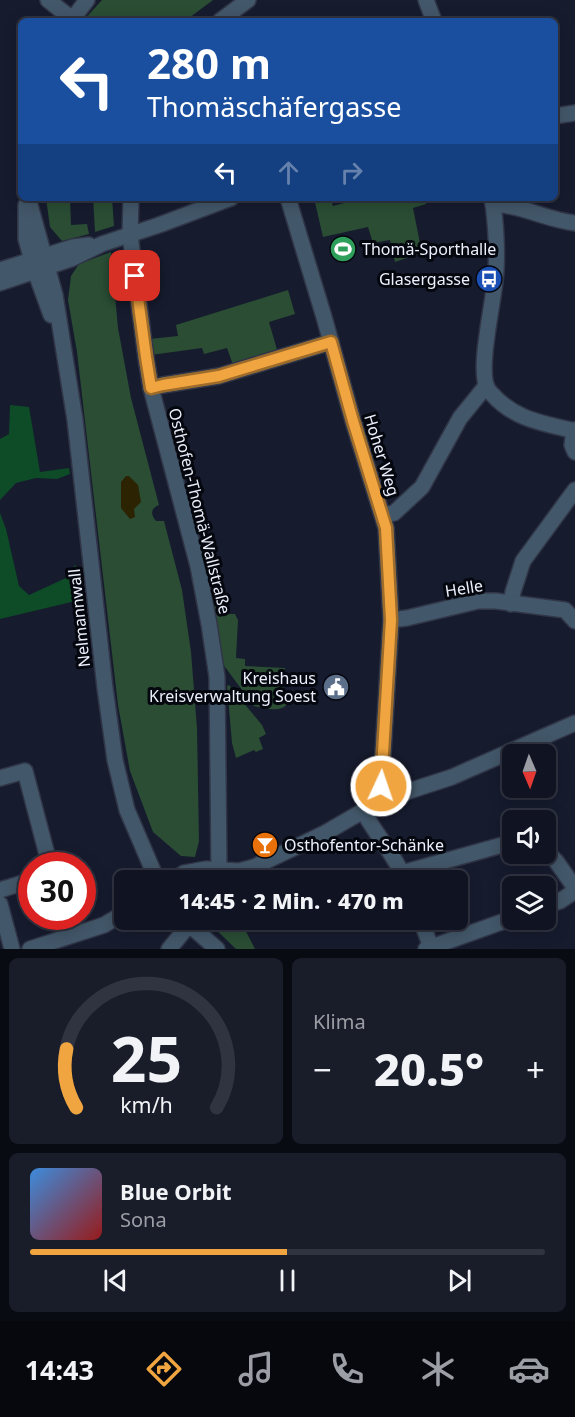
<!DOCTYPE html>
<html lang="de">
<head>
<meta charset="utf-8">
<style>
  body { margin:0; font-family:"Noto Sans",sans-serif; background:#191d2a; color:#f1f3f6; height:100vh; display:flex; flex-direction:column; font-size:22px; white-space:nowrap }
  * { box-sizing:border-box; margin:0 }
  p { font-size:20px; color:#9c9ea5 }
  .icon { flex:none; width:33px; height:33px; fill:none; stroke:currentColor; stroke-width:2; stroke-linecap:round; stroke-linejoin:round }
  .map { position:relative; height:949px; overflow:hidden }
  .side { display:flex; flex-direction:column; gap:9px; padding:9px; background:#090b13; flex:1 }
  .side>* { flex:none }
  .guide { position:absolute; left:18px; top:18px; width:540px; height:183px; border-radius:9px; box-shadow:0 3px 15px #0003,0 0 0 2px #303340; background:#1a4fa0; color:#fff; overflow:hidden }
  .needle { width:39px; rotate:178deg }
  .fabs { position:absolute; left:502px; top:744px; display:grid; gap:12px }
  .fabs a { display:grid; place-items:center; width:54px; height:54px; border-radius:9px; background:#101422; box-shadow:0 3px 15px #0003,0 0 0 2px #303340; font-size:30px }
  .speed { position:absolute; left:18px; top:852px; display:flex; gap:12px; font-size:30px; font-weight:700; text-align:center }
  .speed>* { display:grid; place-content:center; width:78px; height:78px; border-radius:50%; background:#101422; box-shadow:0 3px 15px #0003,0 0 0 2px #303340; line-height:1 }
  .speed .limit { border:9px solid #d22; background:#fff; color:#111 }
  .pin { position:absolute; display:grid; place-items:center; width:51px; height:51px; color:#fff; margin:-26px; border-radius:12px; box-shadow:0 3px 9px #0006 }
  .me { position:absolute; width:66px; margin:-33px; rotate:3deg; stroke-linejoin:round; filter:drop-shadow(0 0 4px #0008) }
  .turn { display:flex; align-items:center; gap:21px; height:126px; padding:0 30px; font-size:27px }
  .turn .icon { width:78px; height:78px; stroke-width:2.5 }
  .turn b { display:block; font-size:42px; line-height:51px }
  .lanes { display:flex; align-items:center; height:57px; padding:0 30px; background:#0003; justify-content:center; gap:30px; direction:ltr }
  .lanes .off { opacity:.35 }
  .big { font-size:45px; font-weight:800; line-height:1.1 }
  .side .tile { flex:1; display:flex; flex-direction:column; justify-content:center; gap:9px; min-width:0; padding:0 21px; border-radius:9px; background:#191d2a }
  .side .dial { align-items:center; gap:0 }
  .dial svg { height:156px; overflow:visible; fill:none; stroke:#303340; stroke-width:7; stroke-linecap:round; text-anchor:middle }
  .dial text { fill:#f1f3f6; stroke:none }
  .song { display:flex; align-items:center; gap:18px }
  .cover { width:72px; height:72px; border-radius:9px; background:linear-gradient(135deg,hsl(210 70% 55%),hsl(0 70% 35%)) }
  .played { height:6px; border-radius:3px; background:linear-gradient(90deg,#f1a540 50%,#303340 50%) }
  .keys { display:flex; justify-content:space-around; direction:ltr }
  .heat { display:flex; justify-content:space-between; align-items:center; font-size:33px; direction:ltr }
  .side .tiles { flex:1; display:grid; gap:9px; grid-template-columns:1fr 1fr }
  .tile:last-child { grid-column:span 2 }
  .trip { position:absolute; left:114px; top:870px; width:354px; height:60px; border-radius:9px; background:#101422; box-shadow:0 3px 15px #0003,0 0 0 2px #303340; font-weight:800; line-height:60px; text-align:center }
  .tab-bar { display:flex; height:96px; justify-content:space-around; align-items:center; background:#06080e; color:#9c9ea5 }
  .tab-bar .icon { width:42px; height:42px }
  .tab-bar .active { color:#f1a540 }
  .tab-bar b { font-size:27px; color:#f1f3f6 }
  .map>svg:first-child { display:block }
  .green { fill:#2a4d34 }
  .forest { fill:#0d4c27 }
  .sand { fill:#2b2302 }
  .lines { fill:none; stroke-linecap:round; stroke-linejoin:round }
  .minor-casing { stroke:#303547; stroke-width:18 }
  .minor { stroke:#425769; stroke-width:15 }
  .route-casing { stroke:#9d6b2a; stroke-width:15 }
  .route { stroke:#f1a540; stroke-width:10 }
  .labels { text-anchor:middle; stroke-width:6; stroke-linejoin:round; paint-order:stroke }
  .poi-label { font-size:16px; fill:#ecf0fd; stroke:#05070e; text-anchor:start }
  .street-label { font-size:16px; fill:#ecf0fd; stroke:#05070e }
</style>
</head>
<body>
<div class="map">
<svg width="575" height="949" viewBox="0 0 575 949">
  <rect width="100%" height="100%" fill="#161b2e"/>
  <g class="green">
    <polygon points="102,0 213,0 185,21 83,21"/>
    <polygon points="46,198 70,198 71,225 87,224 89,234 62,241 50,227"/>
    <polygon points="93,198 112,198 114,226 95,232"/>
    <polygon points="314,198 330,198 333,206 363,198 426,198 426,204 413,208 422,253 395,262 390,240 373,243 368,227 323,237"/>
    <path d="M111 252 118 328 131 398 159 505C151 508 150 514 156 521H164L182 590 191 652 197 728 199 841 195 857 181 856 153 832 130 771 118 705 77 352 68 300 71 276 79 264Z"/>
    <polygon points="288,290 295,314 269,322 278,353 233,365 227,348 204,354 202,348 151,355 150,339 178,336 176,325"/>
    <path d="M210 567 226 614H235L238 620 236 658 245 659V666L285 668 283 691 289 699C286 715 265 708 254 706L222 663 216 619 204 568Z"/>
    <polygon points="229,685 262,725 266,734 259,738 263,749 256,752 254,750 236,758 232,743 227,686"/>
    <polygon points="206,920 240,920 255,949 236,949"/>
  </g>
  <g class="forest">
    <polygon points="10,405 29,407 40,472 69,468 70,474 57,479 36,478 16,483 0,500 0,439 9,434"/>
    <polygon points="0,513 6,529 19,586 29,595 66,578 75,565 82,575 84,599 0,619"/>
  </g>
  <polygon class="sand" points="126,476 129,476 138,485 141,502 134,509 135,517 130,519 121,508 121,482"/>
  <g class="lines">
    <defs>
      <g id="minor">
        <polyline points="48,0 72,19"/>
        <polyline points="426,0 434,21"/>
        <polyline points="71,21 87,0"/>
        <polyline points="220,21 248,0"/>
        <polyline points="555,116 575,113"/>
        <polyline points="28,198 55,295 75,420 105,688 115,760 127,810 157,880"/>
        <polyline points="131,198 130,235 146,358 151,388 198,566 209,624 217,677 219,868"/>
        <polyline points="288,198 324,317 353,421 386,528 391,620 381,786 386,801"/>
        <path d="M492 198C496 221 498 258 495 281 493 305 478 368 487 387 488 390 490 392 492 394 515 420 543 423 575 431"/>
        <path d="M493 204C522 205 547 220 575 223"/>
        <polyline points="26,205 26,239 35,271 51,315"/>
        <polyline points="0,270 73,247 89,245"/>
        <polyline points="0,283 71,259 102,244 159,225 231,198"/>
        <polyline points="151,388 163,385 219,376 331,342"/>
        <polyline points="574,430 572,445 575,452"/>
        <polyline points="383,515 394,513 422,487 460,418 486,386"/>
        <polyline points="511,604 513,592 523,561 575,490"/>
        <polyline points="391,620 407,618 478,601 496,601 565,610 575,621"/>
        <polyline points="0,778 25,771 50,866"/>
        <path d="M363 811C376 835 395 855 405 880"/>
        <polyline points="546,851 556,861 575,888"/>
        <polyline points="402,873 513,842"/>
        <polyline points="174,880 184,873 206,869 239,871 254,867 325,833 363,811 386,801 406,792 452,777 575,723"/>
        <polyline points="0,890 32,880"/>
        <polyline points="0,904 12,949"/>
        <polyline points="546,906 560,901 575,891"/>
        <polyline points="184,920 217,949"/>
        <polyline points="421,920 431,947"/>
        <polyline points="30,949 104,925 124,913"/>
        <polyline points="169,949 189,925"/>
        <polyline points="426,949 513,918"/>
      </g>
    </defs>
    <use href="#minor" class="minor-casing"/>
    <use href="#minor" class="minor"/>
  </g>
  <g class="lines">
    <defs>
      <polyline id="route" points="135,276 146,357 151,388 163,385 219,376 331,342 353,421 386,528 391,620 381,786"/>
    </defs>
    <use href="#route" class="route-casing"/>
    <use href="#route" class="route"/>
  </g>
  <defs>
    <symbol id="stadium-disc" viewBox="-11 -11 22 22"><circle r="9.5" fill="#2e9e5b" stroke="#05070e"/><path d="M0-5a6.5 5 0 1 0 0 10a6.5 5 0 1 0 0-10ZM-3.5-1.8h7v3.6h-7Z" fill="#fff"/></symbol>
    <symbol id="bus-disc" viewBox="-11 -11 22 22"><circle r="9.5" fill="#1a4fb4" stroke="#05070e"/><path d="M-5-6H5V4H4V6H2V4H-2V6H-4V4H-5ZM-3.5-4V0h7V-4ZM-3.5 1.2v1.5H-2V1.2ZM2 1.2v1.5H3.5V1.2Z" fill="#fff"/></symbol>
    <symbol id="civic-disc" viewBox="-11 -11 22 22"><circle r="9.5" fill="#5c6f8a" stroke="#05070e"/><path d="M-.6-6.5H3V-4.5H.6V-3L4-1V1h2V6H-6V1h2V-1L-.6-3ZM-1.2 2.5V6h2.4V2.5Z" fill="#fff"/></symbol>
    <symbol id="bar-disc" viewBox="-11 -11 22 22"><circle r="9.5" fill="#e8710a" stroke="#05070e"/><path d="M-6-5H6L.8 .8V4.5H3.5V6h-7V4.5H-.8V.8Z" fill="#fff"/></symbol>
  </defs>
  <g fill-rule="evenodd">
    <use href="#stadium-disc" x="328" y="234" width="30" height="30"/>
    <use href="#bus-disc" x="474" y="264" width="30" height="30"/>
    <use href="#civic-disc" x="321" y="672" width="30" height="30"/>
    <use href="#bar-disc" x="250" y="830" width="30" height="30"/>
  </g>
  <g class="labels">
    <g class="poi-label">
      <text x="362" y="255">Thomä-Sporthalle</text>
      <text x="470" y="285" text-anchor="end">Glasergasse</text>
      <text x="316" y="684" text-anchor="end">Kreishaus<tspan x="316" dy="18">Kreisverwaltung Soest</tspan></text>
      <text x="284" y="851">Osthofentor-Schänke</text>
    </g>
    <g class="street-label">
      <text transform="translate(382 455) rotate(73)" y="6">Hoher Weg</text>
      <text transform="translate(200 511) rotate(76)" y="6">Osthofen-Thomä-Wallstraße</text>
      <text transform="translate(464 588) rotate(-9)" y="6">Helle</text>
      <text transform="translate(79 618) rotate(-96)" y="6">Nelmannwall</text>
    </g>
  </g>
</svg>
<div class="fabs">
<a><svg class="needle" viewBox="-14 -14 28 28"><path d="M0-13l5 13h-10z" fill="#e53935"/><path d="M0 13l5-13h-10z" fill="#9c9ea5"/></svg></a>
<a><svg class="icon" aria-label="sound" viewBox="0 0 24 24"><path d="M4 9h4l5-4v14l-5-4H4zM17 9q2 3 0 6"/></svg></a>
<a><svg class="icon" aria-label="layers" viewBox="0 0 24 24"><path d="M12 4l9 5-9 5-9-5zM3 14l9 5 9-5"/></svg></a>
</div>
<div class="speed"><div class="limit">30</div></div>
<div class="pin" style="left:135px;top:276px;background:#d93025"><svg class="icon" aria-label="arrive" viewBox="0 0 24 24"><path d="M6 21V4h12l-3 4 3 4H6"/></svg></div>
<svg class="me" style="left:381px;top:786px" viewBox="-20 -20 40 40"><circle r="17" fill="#f1a540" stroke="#fff" stroke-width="3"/><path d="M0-11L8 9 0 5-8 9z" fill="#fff"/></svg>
<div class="trip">14:45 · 2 Min. · 470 m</div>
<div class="guide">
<div class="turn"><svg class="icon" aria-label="left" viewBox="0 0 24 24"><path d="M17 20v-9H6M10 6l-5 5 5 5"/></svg><div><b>280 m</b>Thomäschäfergasse</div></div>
<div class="lanes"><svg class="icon" aria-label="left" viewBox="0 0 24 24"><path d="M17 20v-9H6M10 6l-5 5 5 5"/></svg><svg class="icon off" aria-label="ahead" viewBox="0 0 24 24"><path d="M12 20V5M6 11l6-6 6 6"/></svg><svg class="icon off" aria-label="right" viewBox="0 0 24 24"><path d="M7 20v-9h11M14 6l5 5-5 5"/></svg></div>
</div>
</div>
<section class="side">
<div class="tiles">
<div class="tile dial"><svg viewBox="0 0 100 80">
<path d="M14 69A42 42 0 1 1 86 69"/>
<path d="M14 69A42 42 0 0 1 9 39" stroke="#f1a540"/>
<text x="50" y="56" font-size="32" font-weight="700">25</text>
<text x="50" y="72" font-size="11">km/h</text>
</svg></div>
<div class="tile"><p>Klima</p>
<div class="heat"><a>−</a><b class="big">20.5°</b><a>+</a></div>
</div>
<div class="tile">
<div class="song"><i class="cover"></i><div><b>Blue Orbit</b><p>Sona</p></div></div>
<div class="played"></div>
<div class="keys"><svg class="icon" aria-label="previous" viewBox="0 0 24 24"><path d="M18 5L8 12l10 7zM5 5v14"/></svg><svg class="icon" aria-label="pause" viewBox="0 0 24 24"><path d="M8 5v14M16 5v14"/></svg><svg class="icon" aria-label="next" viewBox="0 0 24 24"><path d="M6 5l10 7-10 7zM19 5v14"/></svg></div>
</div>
</div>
</section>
<nav class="tab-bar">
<b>14:43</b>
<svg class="icon active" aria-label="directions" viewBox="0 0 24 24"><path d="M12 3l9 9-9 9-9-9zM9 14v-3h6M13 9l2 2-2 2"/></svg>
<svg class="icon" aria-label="music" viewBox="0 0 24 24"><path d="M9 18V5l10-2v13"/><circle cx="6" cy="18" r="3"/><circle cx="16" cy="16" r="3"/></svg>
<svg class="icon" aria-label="phone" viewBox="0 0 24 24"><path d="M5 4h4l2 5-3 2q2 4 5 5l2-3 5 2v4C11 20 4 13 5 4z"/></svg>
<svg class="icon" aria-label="climate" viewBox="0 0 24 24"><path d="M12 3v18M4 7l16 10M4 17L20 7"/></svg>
<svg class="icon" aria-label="car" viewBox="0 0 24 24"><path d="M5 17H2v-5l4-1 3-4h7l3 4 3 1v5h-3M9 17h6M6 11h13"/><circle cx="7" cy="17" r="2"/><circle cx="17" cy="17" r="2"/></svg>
</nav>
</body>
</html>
